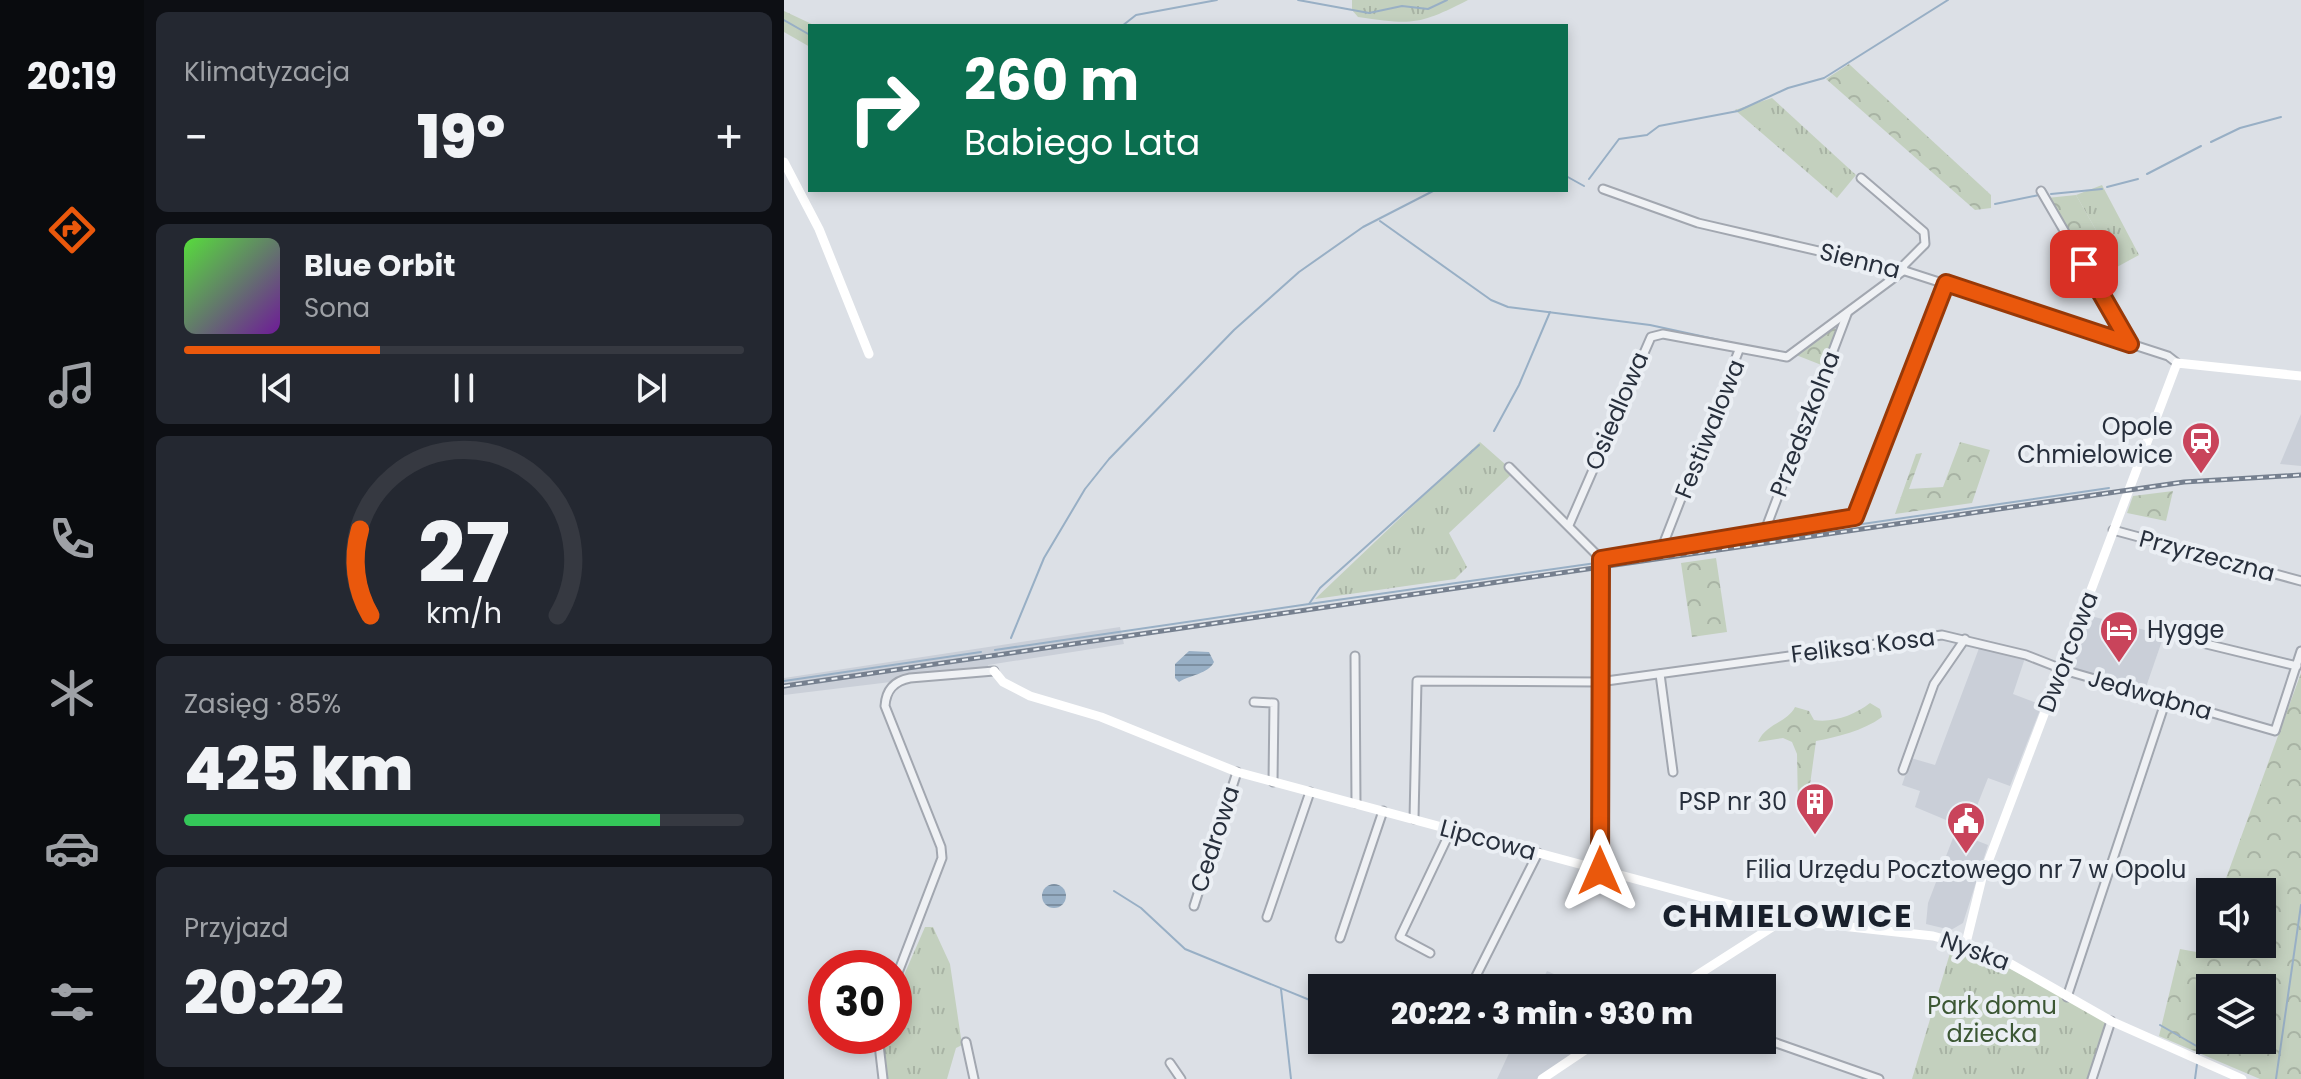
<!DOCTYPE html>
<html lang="pl">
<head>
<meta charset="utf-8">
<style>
  body { margin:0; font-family:Poppins,sans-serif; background:#242831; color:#f1f3f6; height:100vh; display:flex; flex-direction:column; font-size:30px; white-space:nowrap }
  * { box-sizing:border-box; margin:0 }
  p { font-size:26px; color:#9ea1a6 }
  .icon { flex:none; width:44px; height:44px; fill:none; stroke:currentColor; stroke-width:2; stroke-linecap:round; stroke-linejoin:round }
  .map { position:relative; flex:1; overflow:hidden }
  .panel { display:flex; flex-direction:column; gap:12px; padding:12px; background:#0d0f14; width:640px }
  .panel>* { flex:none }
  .banner { position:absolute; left:24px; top:24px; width:760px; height:168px; border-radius:0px; box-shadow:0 4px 12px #0003; background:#0b6e4f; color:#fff; overflow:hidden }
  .tools { position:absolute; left:1412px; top:878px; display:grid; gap:16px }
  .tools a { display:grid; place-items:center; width:80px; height:80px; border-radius:0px; background:#171b24; box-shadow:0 4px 12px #0003; font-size:40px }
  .speed { position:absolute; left:24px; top:950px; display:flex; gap:16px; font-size:40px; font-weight:700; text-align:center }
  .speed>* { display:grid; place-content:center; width:104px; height:104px; border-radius:50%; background:#171b24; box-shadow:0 4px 12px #0003; line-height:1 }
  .speed .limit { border:12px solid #d22; background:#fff; color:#111 }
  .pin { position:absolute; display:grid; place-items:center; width:68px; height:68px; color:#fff; margin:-34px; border-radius:16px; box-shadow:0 4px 12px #0006 }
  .me { position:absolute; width:88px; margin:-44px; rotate:0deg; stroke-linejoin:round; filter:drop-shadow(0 0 6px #0008) }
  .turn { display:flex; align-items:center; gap:28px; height:168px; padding:0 24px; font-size:36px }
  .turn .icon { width:104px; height:104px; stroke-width:2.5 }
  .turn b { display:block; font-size:56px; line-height:68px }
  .big { font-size:60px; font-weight:800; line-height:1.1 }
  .panel .tile { flex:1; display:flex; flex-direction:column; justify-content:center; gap:12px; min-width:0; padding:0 28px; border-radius:12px; background:#242831 }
  .panel .dial { align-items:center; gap:0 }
  .dial svg { height:208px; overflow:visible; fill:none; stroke:#363941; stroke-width:7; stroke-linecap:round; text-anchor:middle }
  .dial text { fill:#f1f3f6; stroke:none }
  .song { display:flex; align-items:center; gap:24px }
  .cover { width:96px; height:96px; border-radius:12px; background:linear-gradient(135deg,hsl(110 70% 55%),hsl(280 70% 35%)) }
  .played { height:8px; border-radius:4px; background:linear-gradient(90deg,#ea580c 35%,#363941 35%) }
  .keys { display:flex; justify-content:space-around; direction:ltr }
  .heat { display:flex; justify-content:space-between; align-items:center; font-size:44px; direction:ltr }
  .charge { height:12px; border-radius:6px; background:linear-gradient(90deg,#34c759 85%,#363941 0) }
  .trip { position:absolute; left:524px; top:974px; width:468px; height:80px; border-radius:0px; background:#171b24; box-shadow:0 4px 12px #0003; font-weight:800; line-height:80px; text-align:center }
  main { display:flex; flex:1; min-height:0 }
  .dock { display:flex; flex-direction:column; width:144px; justify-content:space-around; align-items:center; background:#090b0e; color:#9ea1a6 }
  .dock .icon { width:56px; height:56px }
  .dock .selected { color:#ea580c }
  .dock b { font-size:36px; color:#f1f3f6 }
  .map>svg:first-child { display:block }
  .built { fill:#cacfd8 }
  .grass { fill:url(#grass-tufts) }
  .forest { fill:url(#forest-crowns); fill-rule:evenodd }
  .water { fill:url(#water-rules) }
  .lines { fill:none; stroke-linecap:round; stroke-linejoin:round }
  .stream { stroke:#98afc5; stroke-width:2 }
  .street-casing { stroke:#a2a7b0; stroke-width:11 }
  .street { stroke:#eff1f4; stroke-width:7 }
  .secondary { stroke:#fff; stroke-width:9 }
  .rail-casing { stroke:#76808f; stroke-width:5 }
  .rail { stroke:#ebeff4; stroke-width:2; stroke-dasharray:6; stroke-linecap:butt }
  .route-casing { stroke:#983908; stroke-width:20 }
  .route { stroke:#ea580c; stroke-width:14 }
  .labels { text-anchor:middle; stroke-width:8; stroke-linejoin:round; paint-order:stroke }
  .street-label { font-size:24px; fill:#272f3c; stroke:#ebeff4 }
  .poi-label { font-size:24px; fill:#272f3c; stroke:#ebeff4; text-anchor:end }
  .park-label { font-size:24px; fill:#3c5734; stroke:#ebeff4 }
  .district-label { font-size:32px; font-weight:bold; letter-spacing:2px; fill:#19202c; stroke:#ebeff4 }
</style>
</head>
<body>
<main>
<nav class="dock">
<b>20:19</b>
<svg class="icon selected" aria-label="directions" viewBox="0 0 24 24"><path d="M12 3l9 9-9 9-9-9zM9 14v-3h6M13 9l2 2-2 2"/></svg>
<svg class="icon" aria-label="music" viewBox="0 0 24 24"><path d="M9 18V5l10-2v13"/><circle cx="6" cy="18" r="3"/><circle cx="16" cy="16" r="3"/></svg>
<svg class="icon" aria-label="phone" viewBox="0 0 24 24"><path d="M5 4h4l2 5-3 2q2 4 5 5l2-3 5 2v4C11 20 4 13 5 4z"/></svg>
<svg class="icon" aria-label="climate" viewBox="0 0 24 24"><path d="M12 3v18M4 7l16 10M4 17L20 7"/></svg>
<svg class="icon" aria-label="car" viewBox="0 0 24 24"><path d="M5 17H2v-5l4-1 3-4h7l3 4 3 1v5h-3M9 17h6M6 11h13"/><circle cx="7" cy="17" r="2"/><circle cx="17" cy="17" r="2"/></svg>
<svg class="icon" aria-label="filters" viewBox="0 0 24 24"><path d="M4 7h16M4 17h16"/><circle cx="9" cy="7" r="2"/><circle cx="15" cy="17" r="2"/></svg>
</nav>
<section class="panel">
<div class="tile"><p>Klimatyzacja</p>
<div class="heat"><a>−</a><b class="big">19°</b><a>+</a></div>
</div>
<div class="tile">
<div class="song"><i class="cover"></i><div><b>Blue Orbit</b><p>Sona</p></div></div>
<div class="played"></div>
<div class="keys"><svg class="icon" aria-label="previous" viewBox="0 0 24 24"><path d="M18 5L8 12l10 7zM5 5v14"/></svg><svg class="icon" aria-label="pause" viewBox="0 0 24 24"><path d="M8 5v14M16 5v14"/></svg><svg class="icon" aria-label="next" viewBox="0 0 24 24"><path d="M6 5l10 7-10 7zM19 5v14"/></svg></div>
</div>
<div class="tile dial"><svg viewBox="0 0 100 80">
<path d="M14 69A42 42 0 1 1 86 69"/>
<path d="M14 69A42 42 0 0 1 10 36" stroke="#ea580c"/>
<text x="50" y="56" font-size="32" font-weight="700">27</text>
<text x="50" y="72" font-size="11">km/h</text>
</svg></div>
<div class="tile"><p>Zasięg · 85%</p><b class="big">425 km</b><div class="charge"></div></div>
<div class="tile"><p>Przyjazd</p><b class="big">20:22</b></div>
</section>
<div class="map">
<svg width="1517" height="1079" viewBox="0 0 1517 1079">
  <defs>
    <pattern id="grass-tufts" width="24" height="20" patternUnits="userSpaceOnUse" patternTransform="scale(2)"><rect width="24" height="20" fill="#c3d0be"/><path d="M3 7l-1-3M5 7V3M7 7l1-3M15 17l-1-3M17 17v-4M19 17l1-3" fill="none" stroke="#a8b3a4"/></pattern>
    <pattern id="forest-crowns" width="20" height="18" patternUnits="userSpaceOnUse" patternTransform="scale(2)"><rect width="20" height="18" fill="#c3d0be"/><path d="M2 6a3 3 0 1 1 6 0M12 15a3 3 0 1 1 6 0" fill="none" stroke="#a8b3a4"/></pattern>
    <pattern id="water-rules" width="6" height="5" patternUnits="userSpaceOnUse" patternTransform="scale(2)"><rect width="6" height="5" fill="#98afc5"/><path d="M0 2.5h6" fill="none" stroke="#7c8fa1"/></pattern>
  </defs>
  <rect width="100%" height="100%" fill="#dce0e6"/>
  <g class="built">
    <polygon points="1517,414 1517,466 1496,464"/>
    <polygon points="1303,615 1380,635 1361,690 1284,667"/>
    <polygon points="336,627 340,644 204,665 205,670 0,695 0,678"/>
    <polygon points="1197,643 1242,655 1229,694 1258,705 1226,786 1204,778 1181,836 1204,845 1179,923 1167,930 1142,924 1144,903 1174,825 1131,807 1136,791 1118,785 1127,758 1151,765"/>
    <polygon points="763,971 802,988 755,988"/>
    <polygon points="731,1040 795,1040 789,1052 758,1079 713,1079"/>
  </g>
  <g class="grass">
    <path d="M568 0H684C635 25 629 25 574 17L568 10Z"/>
    <polygon points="0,11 32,26 26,26 26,47 0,32"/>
    <polygon points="988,98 1072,175 1053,198 951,110"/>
    <polygon points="1318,185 1355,255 1333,267 1292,195"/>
    <polygon points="696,442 730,472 665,533 683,567 671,579 531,599"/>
    <polygon points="141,927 149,927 166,964 178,1045 172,1048 163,1079 103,1079 98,1053 100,1036 110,1036 110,998"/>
    <polygon points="1170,940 1327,1021 1308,1079 1128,1079"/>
  </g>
  <g class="forest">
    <polygon points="1065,64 1207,195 1207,208 1191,210 1042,79"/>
    <polygon points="1292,195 1333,267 1313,279 1263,198"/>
    <polygon points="1051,328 1054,331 1040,366 1012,355"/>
    <polygon points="1176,442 1206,450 1188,503 1111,514 1132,454 1138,453 1125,489 1159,487"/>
    <polygon points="1389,491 1382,521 1343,513 1349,496"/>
    <polygon points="932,558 943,632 908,637 897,563"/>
    <path d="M1517 673V1079H1476L1375 1036 1396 949 1418 953 1426 928V944H1478V892H1437ZM1426 988H1478V1040H1426Z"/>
    <path d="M1086 703 1096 709 1098 717C1079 731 1053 737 1032 741L1025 792 1014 805 1013 754 1008 742 999 738 974 742C982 723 1003 723 1011 707L1025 711 1030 720C1049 723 1071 715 1086 703Z"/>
  </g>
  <g class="water">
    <path d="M405 651 425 652 430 662C424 674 406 675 395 682L391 678V664Z"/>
    <circle cx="270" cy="896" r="12"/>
  </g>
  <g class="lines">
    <g class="stream">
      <polyline points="514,0 585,13 618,6 644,9 663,0"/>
      <polyline points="0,20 26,35"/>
      <polyline points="338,26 352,15 433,0"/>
      <polyline points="1427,142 1456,128 1497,117"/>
      <polyline points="1363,174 1417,146"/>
      <polyline points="782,176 800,186"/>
      <polyline points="805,179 835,139 863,135 875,126 954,111 1004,88 1040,78 1164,0"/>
      <polyline points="1323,187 1354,179"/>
      <polyline points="1267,194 1318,189"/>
      <polyline points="1211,204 1255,195"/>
      <polyline points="596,221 707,300 724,307 866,325 949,343"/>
      <polyline points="710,431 735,385 766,312"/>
      <polyline points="839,559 1325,488"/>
      <polyline points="525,604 812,563"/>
      <polyline points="227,638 260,558 301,489 325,459 450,330 515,272 579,227 651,190"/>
      <polyline points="211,650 525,604 536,588 695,445"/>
      <polyline points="0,681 197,652"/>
      <polyline points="330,891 357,908 401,949 538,1005"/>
      <polyline points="497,989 507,1079"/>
      <polyline points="1376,1025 1416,1048 1415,1054"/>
      <polyline points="1411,1079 1413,1064"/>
      <polyline points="1492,1079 1517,905"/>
    </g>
    <defs>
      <g id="street">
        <polyline points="819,189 914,223 1121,271 1384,356 1393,363"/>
        <polyline points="1257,191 1346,344"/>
        <polyline points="725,467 817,559"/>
        <polyline points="785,525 867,337 879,334 1003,357 1119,271 1120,265 1141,244 1140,232 1077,178"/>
        <polyline points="1329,530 1517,581"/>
        <polyline points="980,533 1063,314"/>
        <polyline points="877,550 955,350"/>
        <polyline points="817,559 1071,517 1162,283"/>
        <polyline points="1414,642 1513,666"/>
        <polyline points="571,656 572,803"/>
        <polyline points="876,674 889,772"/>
        <polyline points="470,702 490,703 489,782"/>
        <polyline points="1119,770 1150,684 1181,639"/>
        <polyline points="630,819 633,681 815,682 1158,635 1242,655 1283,671 1491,731 1517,651"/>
        <polyline points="816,871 817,559"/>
        <polyline points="410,906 453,772"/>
        <polyline points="483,917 526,792"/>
        <polyline points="556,938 599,811"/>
        <polyline points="646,953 616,937 667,830"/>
        <path d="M110 983 158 858 157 847 101 706C102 690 110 681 126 678L210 671"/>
        <polyline points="686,988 754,853"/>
        <polyline points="1283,997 1382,700"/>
        <polyline points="94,1036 99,1079"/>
        <polyline points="978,1038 1095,1079"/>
        <polyline points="182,1042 190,1079"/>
        <polyline points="386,1063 397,1079"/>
        <polyline points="1308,1079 1327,1021"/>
      </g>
    </defs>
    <use href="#street" class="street-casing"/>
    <use href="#street" class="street"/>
    <g class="secondary">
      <polyline points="0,162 35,229 85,354"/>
      <polyline points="210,671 219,682 246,696 317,717 453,772 955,907 980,914 993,924"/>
      <polyline points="1182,943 1198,878 1393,363 1517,376"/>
      <polyline points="893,988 993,924 1021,922 1149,936 1204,951 1327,1021 1458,1079"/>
      <polyline points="758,1079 816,1040"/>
    </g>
    <defs>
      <polyline id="rail" points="0,686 1400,482 1517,475"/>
    </defs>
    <use href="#rail" class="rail-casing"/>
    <use href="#rail" class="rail"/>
  </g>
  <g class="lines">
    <defs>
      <polyline id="route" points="816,871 817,559 1071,517 1162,283 1346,344 1300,264"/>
    </defs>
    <use href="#route" class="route-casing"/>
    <use href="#route" class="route"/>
  </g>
  <defs>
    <symbol id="station-pin" viewBox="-11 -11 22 30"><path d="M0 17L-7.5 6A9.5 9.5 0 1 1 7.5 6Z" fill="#c9445b" stroke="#ebeff4"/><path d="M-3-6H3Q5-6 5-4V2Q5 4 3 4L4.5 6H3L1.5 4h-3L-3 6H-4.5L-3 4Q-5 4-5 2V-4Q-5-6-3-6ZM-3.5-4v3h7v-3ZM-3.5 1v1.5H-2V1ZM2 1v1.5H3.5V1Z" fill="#fff"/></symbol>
    <symbol id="hotel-pin" viewBox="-11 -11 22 30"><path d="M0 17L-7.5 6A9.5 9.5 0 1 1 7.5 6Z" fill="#c9445b" stroke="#ebeff4"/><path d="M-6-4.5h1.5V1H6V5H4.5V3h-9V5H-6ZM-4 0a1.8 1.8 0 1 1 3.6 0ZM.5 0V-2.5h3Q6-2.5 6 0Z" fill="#fff"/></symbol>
    <symbol id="building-pin" viewBox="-11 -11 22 30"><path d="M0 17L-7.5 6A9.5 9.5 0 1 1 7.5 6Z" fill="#c9445b" stroke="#ebeff4"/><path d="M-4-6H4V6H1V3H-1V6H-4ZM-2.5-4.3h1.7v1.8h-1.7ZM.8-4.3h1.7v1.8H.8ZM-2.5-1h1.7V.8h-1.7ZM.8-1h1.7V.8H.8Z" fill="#fff"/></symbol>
    <symbol id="civic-pin" viewBox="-11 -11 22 30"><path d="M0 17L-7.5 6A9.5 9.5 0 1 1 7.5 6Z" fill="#c9445b" stroke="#ebeff4"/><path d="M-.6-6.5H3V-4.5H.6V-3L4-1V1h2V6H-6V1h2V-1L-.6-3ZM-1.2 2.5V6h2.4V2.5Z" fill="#fff"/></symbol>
  </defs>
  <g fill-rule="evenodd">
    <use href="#station-pin" x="1395" y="419" width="44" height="60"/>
    <use href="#hotel-pin" x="1313" y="608" width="44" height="60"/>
    <use href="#building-pin" x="1009" y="780" width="44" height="60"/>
    <use href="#civic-pin" x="1160" y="799" width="44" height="60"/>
  </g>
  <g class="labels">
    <g class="street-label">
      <text transform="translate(1076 261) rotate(14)" y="8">Sienna</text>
      <text transform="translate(833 411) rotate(-67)" y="8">Osiedlowa</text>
      <text transform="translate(1021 424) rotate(-69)" y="8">Przedszkolna</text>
      <text transform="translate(926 429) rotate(-68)" y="8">Festiwalowa</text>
      <text transform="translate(1423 556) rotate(15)" y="8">Przyrzeczna</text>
      <text transform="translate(1079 646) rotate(-7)" y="8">Feliksa Kosa</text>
      <text transform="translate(1284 652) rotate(-69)" y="8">Dworcowa</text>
      <text transform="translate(1366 695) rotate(16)" y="8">Jedwabna</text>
      <text transform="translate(431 839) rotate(-72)" y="8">Cedrowa</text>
      <text transform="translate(704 840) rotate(15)" y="8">Lipcowa</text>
      <text transform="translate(1191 951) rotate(20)" y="8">Nyska</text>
    </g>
    <g class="poi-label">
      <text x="1389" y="435">Opole<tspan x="1389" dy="28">Chmielowice</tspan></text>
      <text x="1363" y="638" text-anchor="start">Hygge</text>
      <text x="1003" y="810">PSP nr 30</text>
      <text x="1182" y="878" text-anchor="middle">Filia Urzędu Pocztowego nr 7 w Opolu</text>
    </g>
    <g class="park-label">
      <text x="1208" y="1014">Park domu<tspan x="1208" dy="28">dziecka</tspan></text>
    </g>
    <g class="district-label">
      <text x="1004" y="927">CHMIELOWICE</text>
    </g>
  </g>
</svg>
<div class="tools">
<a><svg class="icon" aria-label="sound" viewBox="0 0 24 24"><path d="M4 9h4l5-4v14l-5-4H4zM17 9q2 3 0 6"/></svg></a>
<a><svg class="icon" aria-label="layers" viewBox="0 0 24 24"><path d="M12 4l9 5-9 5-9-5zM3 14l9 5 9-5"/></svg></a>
</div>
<div class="speed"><div class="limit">30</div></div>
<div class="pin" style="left:1300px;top:264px;background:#d93025"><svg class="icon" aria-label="arrive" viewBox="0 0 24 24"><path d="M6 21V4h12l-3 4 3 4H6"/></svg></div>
<svg class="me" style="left:816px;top:871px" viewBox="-20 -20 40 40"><path d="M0-17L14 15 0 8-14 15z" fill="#ea580c" stroke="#fff" stroke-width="4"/></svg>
<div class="trip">20:22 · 3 min · 930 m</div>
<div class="banner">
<div class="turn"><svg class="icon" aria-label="right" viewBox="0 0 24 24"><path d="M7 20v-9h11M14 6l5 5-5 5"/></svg><div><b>260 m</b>Babiego Lata</div></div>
</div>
</div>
</main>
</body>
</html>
